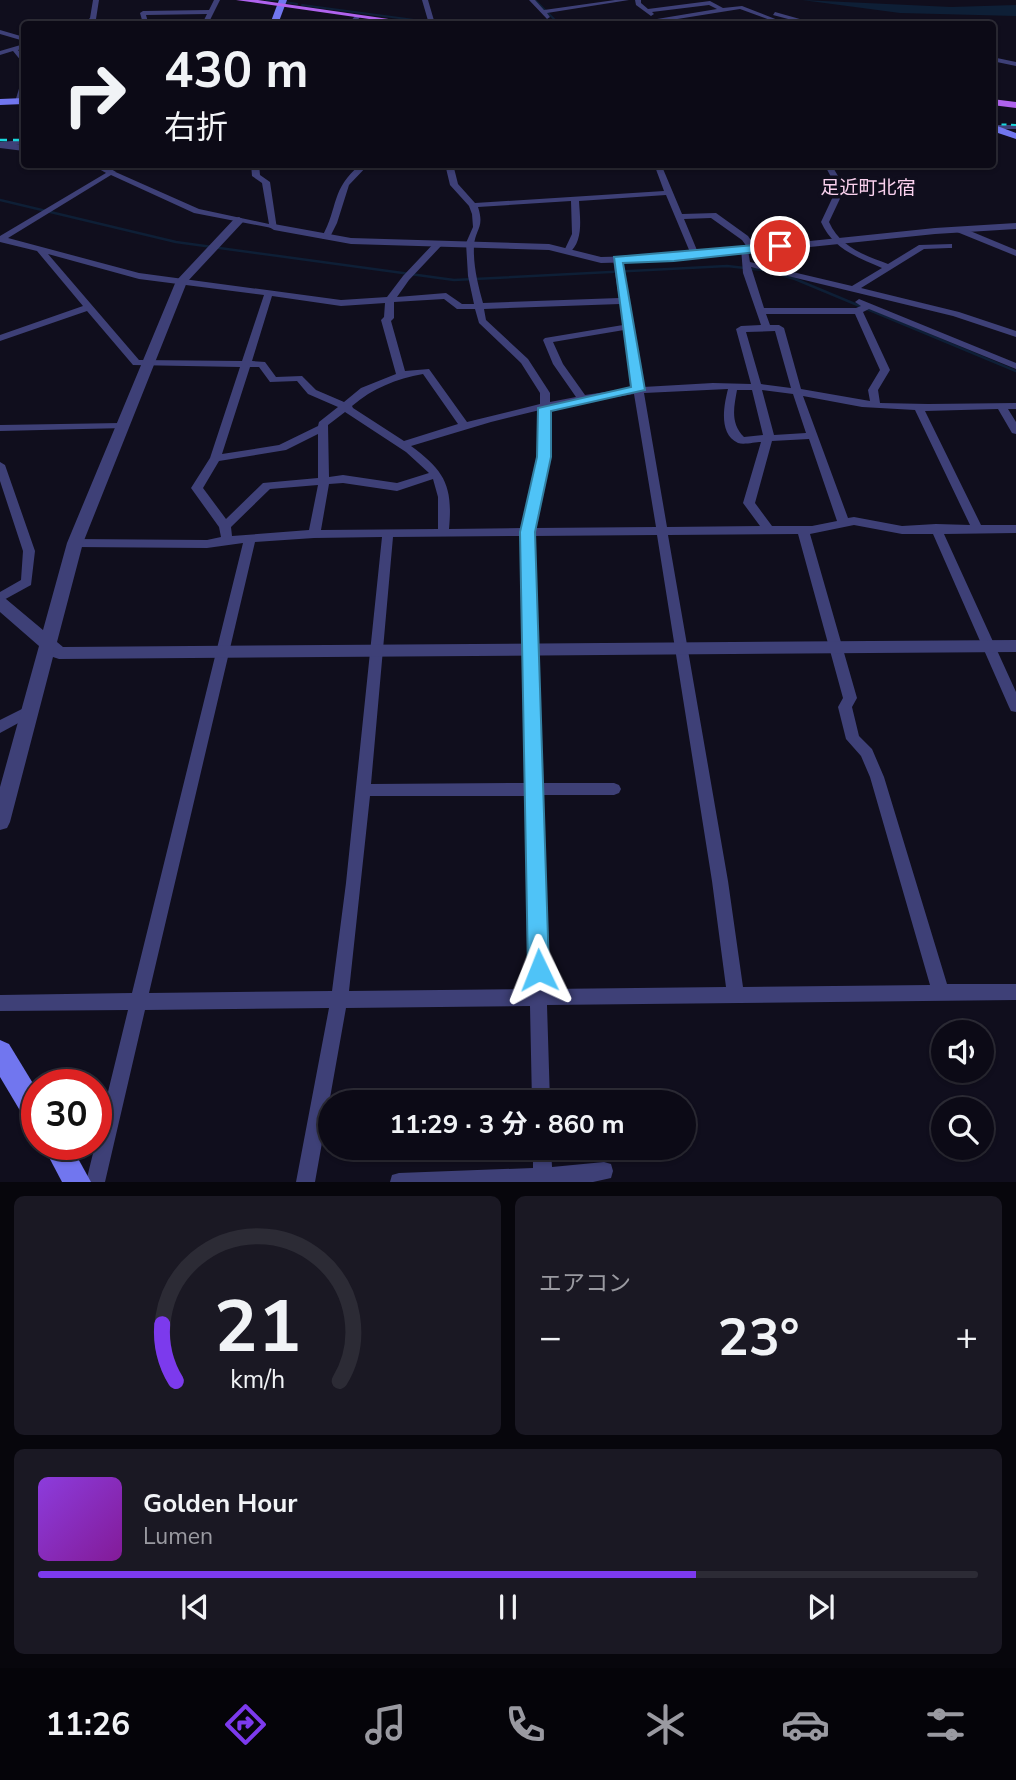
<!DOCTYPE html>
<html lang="ja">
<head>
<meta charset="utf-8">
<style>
  body { margin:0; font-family:"Nunito Sans","Noto Sans JP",sans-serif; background:#1a1823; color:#f1f3f6; height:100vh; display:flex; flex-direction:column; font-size:26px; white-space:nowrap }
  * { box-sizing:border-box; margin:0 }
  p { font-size:23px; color:#9a9aa1 }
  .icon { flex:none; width:38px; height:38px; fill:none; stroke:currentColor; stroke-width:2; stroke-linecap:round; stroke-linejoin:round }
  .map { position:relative; height:1182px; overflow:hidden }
  .side { display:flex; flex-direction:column; gap:14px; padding:14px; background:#07060c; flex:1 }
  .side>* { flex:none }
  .hud { position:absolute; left:21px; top:21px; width:975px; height:147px; border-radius:7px; box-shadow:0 2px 5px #0004,0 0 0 2px #2c2b35; background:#0c0a16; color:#f1f3f6; overflow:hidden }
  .tools { position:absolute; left:931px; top:1020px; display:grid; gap:14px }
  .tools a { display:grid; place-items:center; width:63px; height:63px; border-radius:50%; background:#0c0a16; box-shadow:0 2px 5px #0004,0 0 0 2px #2c2b35; font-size:35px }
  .speed { position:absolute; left:21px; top:1069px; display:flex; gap:14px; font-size:35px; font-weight:700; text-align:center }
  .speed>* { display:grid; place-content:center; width:91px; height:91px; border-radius:50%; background:#0c0a16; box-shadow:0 2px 5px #0004,0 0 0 2px #2c2b35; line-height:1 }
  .speed .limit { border:10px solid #d22; background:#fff; color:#111 }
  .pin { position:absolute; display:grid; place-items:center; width:60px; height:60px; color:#fff; margin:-30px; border:4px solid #fff; border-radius:50%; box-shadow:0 2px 7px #0007 }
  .me { position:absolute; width:77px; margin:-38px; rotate:358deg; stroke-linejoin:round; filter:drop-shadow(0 0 5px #0008) }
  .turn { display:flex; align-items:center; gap:24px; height:147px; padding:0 28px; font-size:32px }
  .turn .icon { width:91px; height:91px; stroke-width:2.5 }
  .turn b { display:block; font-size:49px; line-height:60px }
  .big { font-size:52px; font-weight:700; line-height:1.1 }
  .side .tile { flex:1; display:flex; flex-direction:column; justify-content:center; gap:10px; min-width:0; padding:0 24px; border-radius:10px; background:#1a1823 }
  .side .dial { align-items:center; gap:0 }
  .dial svg { height:182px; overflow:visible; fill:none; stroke:#2c2b35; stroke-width:7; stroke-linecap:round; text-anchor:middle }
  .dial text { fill:#f1f3f6; stroke:none }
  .song { display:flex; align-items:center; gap:21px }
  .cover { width:84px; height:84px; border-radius:10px; background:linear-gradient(135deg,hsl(270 70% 55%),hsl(290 70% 35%)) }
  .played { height:7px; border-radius:4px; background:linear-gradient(90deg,#7c3aed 70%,#2c2b35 70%) }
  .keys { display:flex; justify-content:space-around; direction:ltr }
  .heat { display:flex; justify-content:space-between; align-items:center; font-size:38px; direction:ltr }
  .side .tiles { flex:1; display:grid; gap:14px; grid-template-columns:1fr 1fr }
  .tile:last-child { grid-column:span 2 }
  .trip { position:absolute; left:318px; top:1090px; width:378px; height:70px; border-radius:35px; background:#0c0a16; box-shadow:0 2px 5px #0004,0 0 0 2px #2c2b35; font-weight:700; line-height:70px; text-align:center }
  .dock { display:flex; height:112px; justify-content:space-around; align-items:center; background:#050409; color:#9a9aa1 }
  .dock .icon { width:49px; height:49px }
  .dock .current { color:#7c3aed }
  .dock b { font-size:32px; color:#f1f3f6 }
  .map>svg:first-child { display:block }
  .water { fill:#0e1f36 }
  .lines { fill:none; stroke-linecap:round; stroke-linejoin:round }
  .stream-far1 { stroke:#0e1f36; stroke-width:2 }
  .stream { stroke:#0e1f36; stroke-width:2.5 }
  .minor { fill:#3e4077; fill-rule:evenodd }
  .tertiary { fill:#3e4077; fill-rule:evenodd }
  .secondary { fill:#7176ef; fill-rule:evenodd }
  .primary { fill:#b063ee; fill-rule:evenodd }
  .rail-far1 { stroke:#19d7dd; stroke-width:2; stroke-dasharray:5 4.5; stroke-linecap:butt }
  .rail { stroke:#19d7dd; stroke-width:2.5; stroke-dasharray:7 6; stroke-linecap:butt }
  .route { fill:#4fc3f7; stroke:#337fa1; stroke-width:2 }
  .labels { text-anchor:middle; stroke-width:7; stroke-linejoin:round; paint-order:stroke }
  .far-quarter-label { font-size:19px; fill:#fad1ee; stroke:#100e1d }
</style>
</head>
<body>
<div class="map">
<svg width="1016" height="1182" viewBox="0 0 1016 1182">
  <rect width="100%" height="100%" fill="#100e1d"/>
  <polygon class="water" points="802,0 951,7 1016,5 1016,16 900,13"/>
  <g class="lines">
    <g class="stream-far1">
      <polyline points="266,0 279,0"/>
      <polyline points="535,0 559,24"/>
      <polyline points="285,2 297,4"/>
      <polyline points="302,5 429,22"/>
      <polyline points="435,23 447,24"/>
    </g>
    <polyline class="stream" points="0,200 176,242 454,280 727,266 763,270 795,279 1016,371"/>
    <g class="minor">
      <polygon points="93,0 99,0 96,19 94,21 142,20 140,13 143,11 209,10 214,0 220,0 208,24 202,24 207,14 146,15 148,22 145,24 83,24 90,18"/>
      <polygon points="422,0 428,0 435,24 429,24"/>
      <polygon points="529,0 535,0 544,10 615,0 629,0 547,13 550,17 547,19"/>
      <polygon points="635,0 641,0 641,3 648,9 710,1 723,8 742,6 788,24 781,24 740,9 646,24 551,23 554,21 645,21 717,9 709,5 652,12 654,14 651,16 636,5"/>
      <polygon points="775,12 814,23 815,24 807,24 773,15"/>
      <polygon points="356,15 361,16 354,24 348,24"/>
      <polygon points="0,30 24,37 24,41 0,34"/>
      <polygon points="24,44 24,48 18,50 24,57 24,63 22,62 13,51 0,55 0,51"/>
      <polygon points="992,57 1016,62 1016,66 992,61"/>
      <polygon points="24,80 24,90 20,101 15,102 21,82"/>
      <rect x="992" y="125" width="24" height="4"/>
      <polygon points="24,140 24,144 0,146 0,142"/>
      <path d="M251 164H259L260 175 270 182 277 229 194 213 111 175 8 238 139 273 341 300 387 297 403 276 436 241H439L443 243 442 245 409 280 397 297 446 293 462 304H474L468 276 466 243 473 227 472 214 469 206 450 185 445 164H453L458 184 475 203 664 191 654 164H661L682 214 716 213 748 236 757 249 756 251H750L742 240 711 218 684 219 699 255 692 257 666 195 579 201C580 219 584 242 568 254L564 251 572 234 571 201 478 207C485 228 475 229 474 246 473 265 478 285 483 303L619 298 613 260 620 258 643 387 713 383 751 384 736 329 741 326 761 325 743 273 741 248 748 250 750 262 852 286 882 268C857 257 833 249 821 222L837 188 824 164H831L845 188 829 222C840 247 864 255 888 264L919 245 952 244V248H949L924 249 861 288 959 312 1016 331V337L953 316 751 267 764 308H856L861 306 855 302 859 299 1016 363V369L869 309 863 312 890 370 878 390 880 403 928 404 1016 403V409H1008L1016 422V434L1012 433 998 409 925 411 981 525H1016V533L944 534 1016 692V712L1011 711 1009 707 933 534H902L854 525 810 534 857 698 852 707 859 736 872 749 884 777 947 984H1016V1000L547 1005 550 1102H532L530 1006 346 1008 315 1182H296L329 1008 145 1010 105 1182H86L128 1010 0 1011V995L132 993 243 543 207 548 75 547 69 543 75 539 207 540 221 537 219 527 191 488 210 458 240 367 133 365 87 311 0 341V335L83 306 37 251 0 242V236L111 170 199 209 269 224 262 183 252 176ZM48 254 139 279 264 295 242 361 139 360ZM272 296 341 306 385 303 384 317 381 320 396 374 361 388 344 402 316 390 302 376 276 377 265 362 252 361ZM444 299 457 309H475L479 323 521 363 540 393V404L467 422 429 369 405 371 391 321 394 318V302ZM620 304 623 325 545 338 543 340 553 364 576 397 550 402V393L528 359 486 320 484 309ZM766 314H855L880 370 868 390 870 401 801 389 784 328 779 325H770ZM624 330 633 388 585 395 563 364 553 342ZM775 331 791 388 761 384 746 332ZM250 367H259L270 382 297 381 308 394 338 407 319 422 318 426 279 445 222 454ZM423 374 458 424 404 441 353 408 352 406C373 388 396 379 423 374ZM728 389C724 405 718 434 738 443 744 445 755 442 761 442L743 503 760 526 667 527 644 393ZM737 390H752L763 435 744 437C730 423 734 407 737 390ZM762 390 793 394 806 433 774 435ZM634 394 656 527 534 528 549 457 550 408ZM803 396 862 407 915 410 970 525 936 524 902 526 854 517 848 518ZM540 410 539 457 522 528 449 529C453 486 445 471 411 446L491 422ZM345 412 406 452 429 473 397 483 343 475 329 477 328 425ZM318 434V478L263 483 226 519 203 488 219 461 286 450ZM809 439 837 521 812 526H772L755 503 772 441ZM433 479 438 497V529L321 530 329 484 343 483 397 491ZM318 485 309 530 232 536 231 527 270 489ZM798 534 843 698 838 707 846 739 861 756 870 777 930 985 743 987 728 881 668 535ZM657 535 712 881 726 987 547 989 541 795H614L619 793 621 789 619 785 614 783H540L533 536ZM521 536 526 783 371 784 393 537ZM382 537 346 883 332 991 149 993 255 542 314 538ZM370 796H526L530 989 349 991Z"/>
      <path d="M361 164H369L349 185 337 223 329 239H323L322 237C339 206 330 190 361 164Z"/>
      <polygon points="957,228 963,228 1016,250 1016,256 957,232"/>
      <polygon points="121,423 125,424 125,428 0,431 0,425"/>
      <polygon points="0,462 5,465 35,551 31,585 0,602 0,592 21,580 23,551 0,481"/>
      <polygon points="30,705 35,706 37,710 35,714 0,733 0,720"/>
      <polygon points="533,1148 551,1148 552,1167 604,1162 611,1164 613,1171 611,1178 593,1182 390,1182 392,1175 399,1173 533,1168"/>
    </g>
    <g class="tertiary">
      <polygon points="0,142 24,145 24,151 0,148"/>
      <polygon points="90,164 103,164 116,172 108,174"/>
      <polygon points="239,217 244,220 243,222 187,282 83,543 57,642 63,647 1016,640 1016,652 59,659 53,657 10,822 7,828 0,830 0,787 39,646 0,612 0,597 6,599 43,630 67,543 176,281 235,218"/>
      <polygon points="1016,223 1016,229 935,234 674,261 601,263 549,250 351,244 274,230 269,227 274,224 351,238 549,244 601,257 674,255 935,228"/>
    </g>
    <g class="secondary">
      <polygon points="279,0 287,0 278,24 270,24"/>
      <polygon points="24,98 24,104 0,105 0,99"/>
      <polygon points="992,124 1016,133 1016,139 992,131"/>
      <polygon points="0,1040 9,1044 37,1090 37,1128 28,1124 0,1077"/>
      <polygon points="42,1144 70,1144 91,1182 62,1182"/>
    </g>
    <g class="primary">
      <polygon points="236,0 258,0 423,24 404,24"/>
      <polygon points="992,99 1016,102 1016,108 992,105"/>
    </g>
    <polyline class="rail-far1" points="992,124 1016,125"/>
    <polyline class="rail" points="0,140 24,140"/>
  </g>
  <polygon class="route" points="780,243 784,244 784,249 674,261 623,263 645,390 551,411 551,457 535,532 549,970 546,977 539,981 531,977 528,970 520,532 537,457 538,408 631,387 614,257"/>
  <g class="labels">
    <g class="far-quarter-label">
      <text x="868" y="194">足近町北宿</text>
    </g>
  </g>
</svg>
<div class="tools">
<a><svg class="icon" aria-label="sound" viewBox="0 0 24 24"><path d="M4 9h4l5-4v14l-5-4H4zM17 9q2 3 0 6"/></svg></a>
<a><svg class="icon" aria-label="search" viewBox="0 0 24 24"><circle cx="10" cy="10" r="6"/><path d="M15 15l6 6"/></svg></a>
</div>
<div class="speed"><div class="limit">30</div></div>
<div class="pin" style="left:780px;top:246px;background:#d93025"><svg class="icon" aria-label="arrive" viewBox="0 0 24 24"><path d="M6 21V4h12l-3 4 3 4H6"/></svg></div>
<svg class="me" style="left:539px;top:970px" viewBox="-20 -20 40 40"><path d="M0-17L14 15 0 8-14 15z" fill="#4fc3f7" stroke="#fff" stroke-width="4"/></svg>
<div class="trip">11:29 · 3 分 · 860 m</div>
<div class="hud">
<div class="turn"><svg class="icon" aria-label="right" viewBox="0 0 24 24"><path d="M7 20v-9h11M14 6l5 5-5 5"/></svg><div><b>430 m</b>右折</div></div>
</div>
</div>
<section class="side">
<div class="tiles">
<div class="tile dial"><svg viewBox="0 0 100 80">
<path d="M14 69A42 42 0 1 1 86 69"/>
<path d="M14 69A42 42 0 0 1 8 44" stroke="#7c3aed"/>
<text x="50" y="56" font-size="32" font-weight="700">21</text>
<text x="50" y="72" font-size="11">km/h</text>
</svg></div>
<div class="tile"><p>エアコン</p>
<div class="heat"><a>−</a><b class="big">23°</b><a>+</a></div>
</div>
<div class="tile">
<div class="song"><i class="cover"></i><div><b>Golden Hour</b><p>Lumen</p></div></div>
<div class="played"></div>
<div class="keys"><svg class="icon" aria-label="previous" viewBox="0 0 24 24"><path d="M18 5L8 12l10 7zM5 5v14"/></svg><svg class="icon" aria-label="pause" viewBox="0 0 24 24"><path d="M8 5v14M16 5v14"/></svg><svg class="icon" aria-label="next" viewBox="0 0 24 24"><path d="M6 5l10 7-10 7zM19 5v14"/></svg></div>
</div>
</div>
</section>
<nav class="dock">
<b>11:26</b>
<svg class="icon current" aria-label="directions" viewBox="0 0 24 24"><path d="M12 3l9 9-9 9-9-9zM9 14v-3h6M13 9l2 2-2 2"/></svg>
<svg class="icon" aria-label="music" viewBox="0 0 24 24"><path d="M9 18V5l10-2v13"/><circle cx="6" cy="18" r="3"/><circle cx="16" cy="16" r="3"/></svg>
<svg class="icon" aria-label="phone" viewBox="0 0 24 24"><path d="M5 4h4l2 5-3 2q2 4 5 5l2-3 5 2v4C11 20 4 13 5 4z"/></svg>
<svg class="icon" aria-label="climate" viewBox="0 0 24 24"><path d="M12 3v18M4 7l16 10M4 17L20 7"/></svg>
<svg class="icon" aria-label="car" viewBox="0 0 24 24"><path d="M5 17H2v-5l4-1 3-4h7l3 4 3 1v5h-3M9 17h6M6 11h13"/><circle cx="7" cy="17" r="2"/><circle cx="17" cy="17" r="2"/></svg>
<svg class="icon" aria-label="filters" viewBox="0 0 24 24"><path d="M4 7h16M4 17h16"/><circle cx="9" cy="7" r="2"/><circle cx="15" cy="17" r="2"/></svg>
</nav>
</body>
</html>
